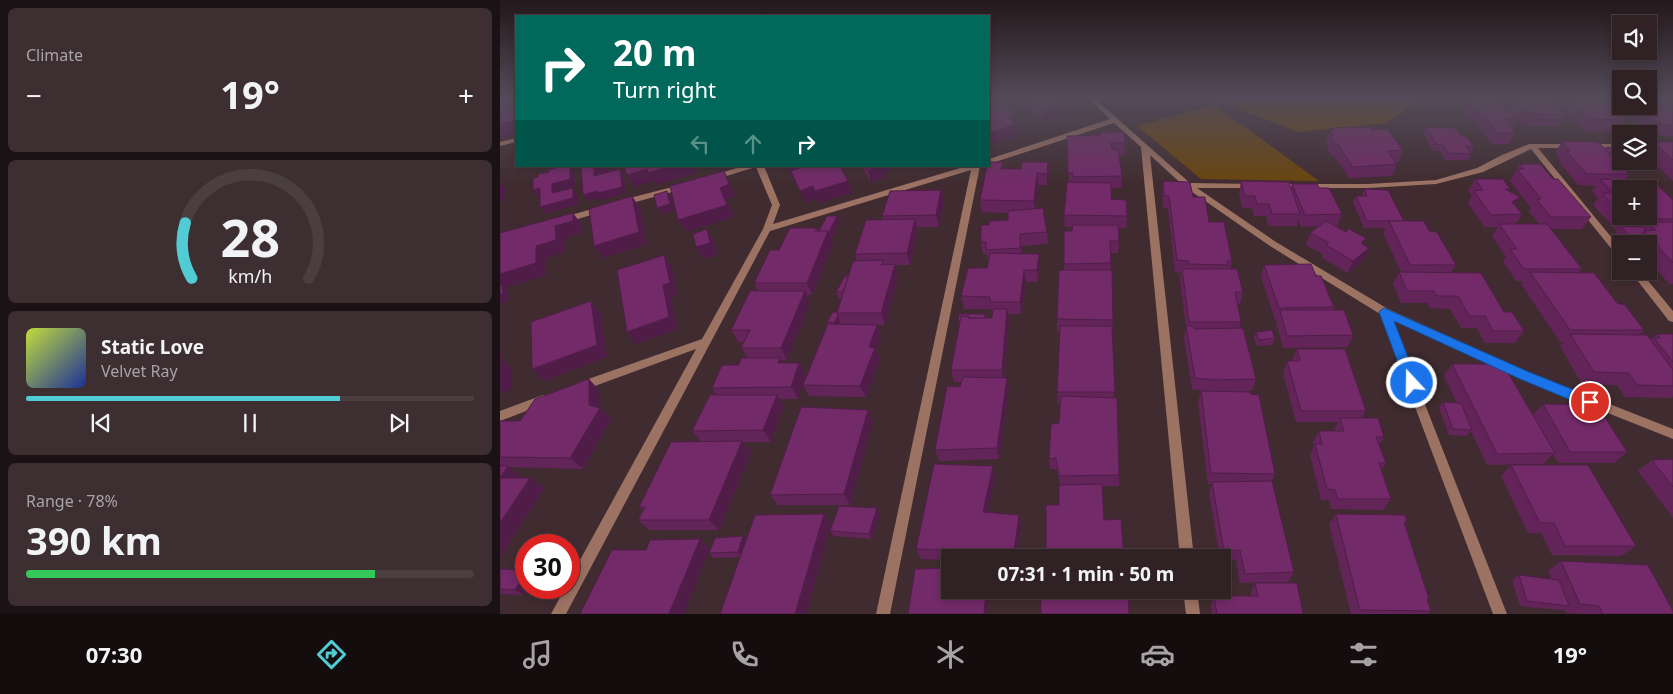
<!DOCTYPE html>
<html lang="en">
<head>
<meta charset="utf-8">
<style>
  body { margin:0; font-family:"Noto Sans",sans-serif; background:#3c2e31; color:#f1f3f6; height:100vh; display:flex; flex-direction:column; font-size:19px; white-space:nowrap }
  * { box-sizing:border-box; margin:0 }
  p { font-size:16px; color:#a8a3a6 }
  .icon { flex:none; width:28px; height:28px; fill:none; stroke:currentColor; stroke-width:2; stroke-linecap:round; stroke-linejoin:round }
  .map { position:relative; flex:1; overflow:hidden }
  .side { display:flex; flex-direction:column; gap:8px; padding:8px; background:#1a1214; width:500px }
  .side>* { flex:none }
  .guide { position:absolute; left:15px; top:15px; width:475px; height:152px; border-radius:0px; box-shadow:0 2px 8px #0003,0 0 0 1px #4b3e41; background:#00695c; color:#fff; overflow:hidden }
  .tools { position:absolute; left:1112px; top:15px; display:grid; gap:10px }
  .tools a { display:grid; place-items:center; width:45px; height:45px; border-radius:0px; background:#302124; box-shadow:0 2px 8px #0003,0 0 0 1px #4b3e41; font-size:25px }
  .speed { position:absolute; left:15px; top:534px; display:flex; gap:10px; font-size:25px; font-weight:700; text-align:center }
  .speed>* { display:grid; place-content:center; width:65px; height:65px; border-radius:50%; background:#302124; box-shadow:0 2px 8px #0003,0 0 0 1px #4b3e41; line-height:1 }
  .speed .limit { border:8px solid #d22; background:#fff; color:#111 }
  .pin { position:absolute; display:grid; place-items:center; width:42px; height:42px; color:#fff; margin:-21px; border:2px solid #fff; border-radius:50%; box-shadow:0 1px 5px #0007 }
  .me { position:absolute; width:55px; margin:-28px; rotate:339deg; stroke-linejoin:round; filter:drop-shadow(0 0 4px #0008) }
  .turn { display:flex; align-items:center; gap:18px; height:105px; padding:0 15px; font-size:22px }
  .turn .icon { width:65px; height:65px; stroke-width:2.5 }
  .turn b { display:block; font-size:35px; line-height:42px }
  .lanes { display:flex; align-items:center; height:48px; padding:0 15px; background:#0003; justify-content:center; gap:25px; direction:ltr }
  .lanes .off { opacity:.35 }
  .big { font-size:38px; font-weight:700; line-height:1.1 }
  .side .tile { flex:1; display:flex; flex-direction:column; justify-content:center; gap:8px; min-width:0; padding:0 18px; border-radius:8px; background:#3c2e31 }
  .side .dial { align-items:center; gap:0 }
  .dial svg { height:130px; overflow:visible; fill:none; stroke:#4b3e41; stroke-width:7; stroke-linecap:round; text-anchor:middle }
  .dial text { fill:#f1f3f6; stroke:none }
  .song { display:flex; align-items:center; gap:15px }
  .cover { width:60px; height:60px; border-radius:8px; background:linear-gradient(135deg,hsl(70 70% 55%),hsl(230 70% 35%)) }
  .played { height:5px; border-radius:2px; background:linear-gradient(90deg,#51ccd5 70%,#4b3e41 70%) }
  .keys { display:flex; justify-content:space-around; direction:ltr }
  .heat { display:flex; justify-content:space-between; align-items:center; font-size:28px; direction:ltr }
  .charge { height:8px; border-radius:4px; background:linear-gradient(90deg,#34c759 78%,#4b3e41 0) }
  .trip { position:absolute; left:441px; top:549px; width:290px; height:50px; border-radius:0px; background:#302124; box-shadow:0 2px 8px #0003,0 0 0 1px #4b3e41; font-weight:700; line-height:50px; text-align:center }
  .dock { display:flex; height:80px; justify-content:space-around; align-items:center; background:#130d0e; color:#a8a3a6 }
  .dock .icon { width:35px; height:35px }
  .dock .current { color:#51ccd5 }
  .dock b { font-size:22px; color:#f1f3f6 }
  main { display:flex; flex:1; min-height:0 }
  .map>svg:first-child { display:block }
  .green { fill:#6a460e }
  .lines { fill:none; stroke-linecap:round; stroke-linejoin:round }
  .street { fill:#9c7263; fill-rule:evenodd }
  .wall { fill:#622459; fill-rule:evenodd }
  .shaded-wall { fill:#501d49 }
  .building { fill:#722a68; stroke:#501d49 }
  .route { fill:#1a73e8; stroke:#114b97 }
</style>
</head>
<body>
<main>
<section class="side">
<div class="tile"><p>Climate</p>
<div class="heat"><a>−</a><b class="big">19°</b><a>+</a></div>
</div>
<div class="tile dial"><svg viewBox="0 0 100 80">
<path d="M14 69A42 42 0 1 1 86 69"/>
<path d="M14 69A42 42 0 0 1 10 35" stroke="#51ccd5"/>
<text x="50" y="56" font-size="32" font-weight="700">28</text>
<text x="50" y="72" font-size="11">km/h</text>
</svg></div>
<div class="tile">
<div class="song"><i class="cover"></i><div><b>Static Love</b><p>Velvet Ray</p></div></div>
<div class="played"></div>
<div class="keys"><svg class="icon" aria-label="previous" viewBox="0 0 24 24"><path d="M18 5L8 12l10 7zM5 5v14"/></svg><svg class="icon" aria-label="pause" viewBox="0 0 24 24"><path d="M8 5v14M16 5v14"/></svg><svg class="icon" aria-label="next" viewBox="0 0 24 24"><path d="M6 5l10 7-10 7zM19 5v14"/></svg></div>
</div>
<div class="tile"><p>Range · 78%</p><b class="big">390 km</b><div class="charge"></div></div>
</section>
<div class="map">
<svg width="1173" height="614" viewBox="0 0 1173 614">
  <rect width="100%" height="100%" fill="#402c30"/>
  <g class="green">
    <polygon points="709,98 918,98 917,102 886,123 798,132"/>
    <polygon points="715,105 819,181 701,179 637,126"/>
  </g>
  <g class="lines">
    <g class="street">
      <polygon points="587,98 594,98 690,183 756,184 756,188 697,188 776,242 888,309 1028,372 1173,429 1173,439 1020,378 892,320 1007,614 993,614 880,314 770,246 685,187 650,155 694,558 680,558 641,147 614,123 489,164 489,159 610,119"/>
      <polygon points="16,138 16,142 0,146 0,142"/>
      <polygon points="1029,144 1076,144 1076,148 1038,148 1121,249 1121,258 1118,257 1031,149 983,172 936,184 868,188 777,188 773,186 777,184 868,184 936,180 977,168 1002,155"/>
      <rect x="1087" y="144" width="34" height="4"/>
      <polygon points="244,166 264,166 280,205 273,224 467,166 480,166 390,614 376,614 471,170 270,231 66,614 51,614 65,588 69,588 69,580 196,349 81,391 77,389 75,386 77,383 202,339 263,229 272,205 256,167 213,180 209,178 210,176"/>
      <polygon points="184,184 187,184 187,188 121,206 117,203 118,201"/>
      <polygon points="102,206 105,207 106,209 105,211 64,223 60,220 61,218"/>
      <polygon points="1130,271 1140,271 1173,311 1173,322 1169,321"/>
      <polygon points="43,395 47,397 49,400 47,403 0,421 0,411"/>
      <polygon points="683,590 697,590 700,614 686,614"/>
    </g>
  </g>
  <g class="wall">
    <polygon points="518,98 571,98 571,104 560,107 561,115 543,121 523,106 522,102"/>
    <polygon points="611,98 652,98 652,99 624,108"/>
    <polygon points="961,98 992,98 1017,119 1012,129 1015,133 1008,144 992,144 974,121 970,121 963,113 965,109 959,101"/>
    <polygon points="1002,98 1052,98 1066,115 1059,126 1024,126"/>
    <polygon points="1058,98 1102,98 1126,120 1118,132 1083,131 1056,101"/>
    <polygon points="1110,98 1121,98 1121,106 1173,106 1173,136 1153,136 1123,109 1125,107 1119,107"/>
    <polygon points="489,100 515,116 517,136 491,144 489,142"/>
    <polygon points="926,127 961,136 974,147 968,160 945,160 940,151 933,151 923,133"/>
    <polygon points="832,128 871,130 903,150 898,162 895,162 897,164 892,176 849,178 834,156 832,156 827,148 828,145 826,142 830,131 831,130"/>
    <polygon points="567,136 625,143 624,155 619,155 622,176 621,188 611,188 611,199 627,216 626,228 618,228 619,241 618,253 610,253 611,270 613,320 612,332 614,398 619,475 619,486 602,486 604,520 624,558 559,505 560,485 557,469 550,469 549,459 559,423 560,403 558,403 557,392 560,331 557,331 557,319 564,270 564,264 572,231 573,227 565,227 564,215 569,182"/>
    <path d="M1062 141 1104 148 1121 147V161H1148L1146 165H1121L1129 174 1125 180 1173 200V284H1169L1149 260V244H1135V242H1123L1116 232 1117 231 1093 205 1098 198 1092 191 1096 186 1078 185 1059 162 1060 160 1055 153ZM1121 189 1149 216H1121Z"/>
    <polygon points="1154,142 1173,142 1173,181 1150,159 1149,161 1149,148"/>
    <polygon points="1020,164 1053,179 1091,217 1082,229 1051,229 1082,269 1078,273 1117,303 1144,330 1139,335 1151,340 1157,334 1173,334 1173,396 1172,398 1125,397 1117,385 1082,384 1060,346 1064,342 1060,342 1021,284 1023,281 1016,281 1003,261 1006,257 992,236 998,227 984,227 968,203 972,195 968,191 975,179 1010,189 1009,191 1020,197 1015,205 1022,214 1016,224 1039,224 1029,212 1031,208 1010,181"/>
    <polygon points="361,166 398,166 385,171 386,177 371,182"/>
    <polygon points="503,169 521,169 549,174 547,185 538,185 535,209 547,232 548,244 521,246 521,254 539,267 538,282 526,282 521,314 508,314 509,321 504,378 507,378 509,389 499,459 439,461 435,450 462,382 454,382 451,370 459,326 458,321 492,318 493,314 492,314 491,309 464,309 461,296 487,268 488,262 487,254 483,254 481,242 508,220 508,213 482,212 480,200"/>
    <polygon points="663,181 693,197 709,222 732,261 730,269 743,292 740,304 737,304 741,322 739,328 756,379 752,391 716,392 750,394 775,474 772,481 794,572 788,582 740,583 736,560 722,560 722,558 720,558 709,493 712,484 708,484 698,403 701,391 711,392 692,389 684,338 686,327 680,281 681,273 675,272 668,208 663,208 662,193"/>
    <polygon points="741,181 791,188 792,184 819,188 842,214 837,226 835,226 869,248 864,260 848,273 822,258 823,254 806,245 810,233 818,226 801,227 798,220 797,226 768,226 766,216 754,216 752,208 742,208 739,193"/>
    <polygon points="864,189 904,221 929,231 956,265 951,273 1004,312 1024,331 1015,343 985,343 977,328 961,328 950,309 930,308 927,303 901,303 893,284 899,272 901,272 883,233 886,228 864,228 853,202 856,196 862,196"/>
    <polygon points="441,190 444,202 439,227 418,227 418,231 410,265 395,265 398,277 385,325 372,325 377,325 381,337 376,351 380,360 366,397 309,396 303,385 327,324 327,322 337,312 341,299 339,298 336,292 348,276 357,261 355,254 383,219 382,216"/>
    <polygon points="340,223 332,238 331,238 333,243 312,295 307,295 310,303 287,360 281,360 283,363 299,363 305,375 298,399 279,399 284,406 271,442 243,442 251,452 219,530 150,530 138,520 143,510 139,507 201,441 192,431 216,395 212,388 239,365 248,358 241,348 244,342 238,342 231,330 258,291 254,283 279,250 317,228 318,231"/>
    <polygon points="764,265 816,276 834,307 833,310 853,335 848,347 783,348 776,322 777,320 775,320 761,277"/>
    <polygon points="756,332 775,338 773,345 757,346 754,338"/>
    <polygon points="797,349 866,411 862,418 884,437 879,445 886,463 881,470 891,499 883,510 831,509 829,500 821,500 810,455 814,446 813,442 819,431 835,431 834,429 838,422 796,422 783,373 787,361 792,361"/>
    <polygon points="952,364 1033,415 1043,404 1127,452 1114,463 1058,463 1053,454 1043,464 987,465 971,431 967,436 949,435 939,408 943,402 957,403 944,376"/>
    <polygon points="100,391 100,408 111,419 83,469 9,467 22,477 22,478 44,488 0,558 0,421 20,421"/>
    <polygon points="368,410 373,422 350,505 278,505 270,495"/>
    <polygon points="1173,459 1173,518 1138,471 1152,460"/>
    <polygon points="1011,465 1136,546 1121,556 1052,555 1041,533 1028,533 1001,476"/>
    <polygon points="493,466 495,477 488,512 521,525 516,558 450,558 450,560 421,559 416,549"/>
    <polygon points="377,508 380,514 372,539 334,536 330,531"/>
    <polygon points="324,514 331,524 306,614 220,614 240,557 214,558 209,553"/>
    <polygon points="836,514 907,522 905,524 929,599 927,600 931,611 928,614 851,614 829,524"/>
    <polygon points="1061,561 1173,614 1082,614 1066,613 1064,609 1062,610 1020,606 1012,580 1019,575 1051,579 1048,571"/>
    <polygon points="0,569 24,595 0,594"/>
    <polygon points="755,583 803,614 712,614 711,605 714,596 751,596 751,592"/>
  </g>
  <g class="shaded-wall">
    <polygon points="552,98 571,98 571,104 560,107 561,115 543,121 543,110"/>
    <polygon points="624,98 652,98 652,99 624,108"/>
    <polygon points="515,116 517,136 491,144 489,133 509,118"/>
    <polygon points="16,120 16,134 1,138 0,136 0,124"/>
    <polygon points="548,162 549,174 547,185 547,174"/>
    <polygon points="70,166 71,166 74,171 75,186 57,190 57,200 52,193 52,184"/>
    <polygon points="98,166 109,166 110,171 98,174 99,182 94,176 94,167"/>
    <polygon points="172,166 194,166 196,173 156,185 153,181 134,187 127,175 147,169"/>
    <polygon points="287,166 331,166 292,178"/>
    <polygon points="380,166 398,166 385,171 386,177 371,182 368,170"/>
    <polygon points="120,169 124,176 126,193 102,200 101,198 88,201 83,195"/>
    <polygon points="224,171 230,183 235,196 226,200 234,217 186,232 178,220 220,188"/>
    <polygon points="537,173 538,185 535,213 534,201"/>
    <polygon points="348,181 352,193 319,203 315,191"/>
    <polygon points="0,183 5,188 4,201 0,202"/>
    <polygon points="313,186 318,198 305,203 300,191"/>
    <polygon points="40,188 45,195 38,197 33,190"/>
    <polygon points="73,188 77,195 77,205 45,213 40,207"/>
    <polygon points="441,190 444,202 439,227 436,215"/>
    <polygon points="167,191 171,198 174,210 161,214 157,208"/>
    <polygon points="132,196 140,208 147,244 103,258 94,246"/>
    <polygon points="1020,197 1013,209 1012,202"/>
    <polygon points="73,213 82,225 82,233 65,238 65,252 46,258 46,275 4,288 8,292 9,300 0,304 0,274 36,246 55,226"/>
    <polygon points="337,216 340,223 332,238 329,232"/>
    <polygon points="415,219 418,231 410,265 407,253"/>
    <polygon points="207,229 214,241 217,255 203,259 196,247"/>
    <polygon points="328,231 333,243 312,295 307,283"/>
    <polygon points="869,248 864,260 848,273 853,261"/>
    <polygon points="539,254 539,267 538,282 537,270"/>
    <polygon points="164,255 172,267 178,295 171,298 178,329 136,344 127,332 163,285"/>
    <polygon points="395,264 398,277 385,325 381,313"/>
    <polygon points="524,270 526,282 521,314 520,302"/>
    <polygon points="305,291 310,303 287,360 281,348"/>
    <polygon points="91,301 101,314 107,357 44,381 32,369"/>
    <polygon points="507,309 509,321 503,382 502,370"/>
    <polygon points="338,316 340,322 336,330 334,323"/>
    <polygon points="377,325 381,337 376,351 380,360 366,397 360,386 369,347"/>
    <polygon points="0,346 1,347 1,359 12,369 12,389 0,393"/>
    <polygon points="280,358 286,369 278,363"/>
    <polygon points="299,363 305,375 298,399 291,387"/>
    <polygon points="507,378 509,389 499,459 497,448"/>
    <polygon points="89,379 100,391 100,408 111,419 83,469 70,458 89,405"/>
    <polygon points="277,395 284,406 271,442 263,430"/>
    <polygon points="368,410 373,422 350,505 344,494"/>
    <polygon points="242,441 251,452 219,530 209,520"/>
    <polygon points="8,466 22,477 15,489 0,478"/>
    <polygon points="493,466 495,477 486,522 483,512"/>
    <polygon points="30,478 44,488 0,558 0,523"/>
    <polygon points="377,508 380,514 372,539 369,534"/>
    <polygon points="324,514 331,524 306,614 295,614"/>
    <polygon points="519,515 521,525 516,558 515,558 514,552"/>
    <polygon points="243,536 248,542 243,557 238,552"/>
    <polygon points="200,539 210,549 184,614 169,614"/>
    <polygon points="26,572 26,588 28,588 24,595 15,590"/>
    <polygon points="486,590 489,590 487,614 484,614"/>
  </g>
  <g class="building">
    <polygon points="0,98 16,98 16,120 0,124"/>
    <polygon points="497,98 515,116 509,118 516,124 489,133 489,100"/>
    <polygon points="527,98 553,98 560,104 543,110"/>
    <polygon points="972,98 992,98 994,100 1000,100 1017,119 1004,119 1015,133 998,133 980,110 975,110 969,101 974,101"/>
    <polygon points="1017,98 1052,98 1066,115 1030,114"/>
    <polygon points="1071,98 1102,98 1126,120 1091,119"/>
    <polygon points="1149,98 1164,98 1173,106 1173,125 1161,125 1140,106 1149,106"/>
    <polygon points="869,127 871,130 887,129 903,150 887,151 897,164 853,167 838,144 836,144 830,136 833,136 830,131 833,130 832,128"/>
    <polygon points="926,127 955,128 961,136 967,137 974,147 966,146 971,154 948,153 943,145 936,144"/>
    <polygon points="601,132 624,132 625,143 611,143 612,149 618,149 622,176 573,177 573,173 568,173 567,136 601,135"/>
    <polygon points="1062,141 1098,142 1129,174 1087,174 1066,150 1070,151"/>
    <polygon points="1154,142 1173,142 1173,160"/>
    <polygon points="1121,147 1121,159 1115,159 1104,148"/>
    <polygon points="489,162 503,162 501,169 521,169 522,162 548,162 547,174 537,173 534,201 480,200 487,166 489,166"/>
    <polygon points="1020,164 1040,164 1053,179 1058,179 1091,217 1051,217 1037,200 1041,199 1017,169 1024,169"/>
    <polygon points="62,166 70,166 70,179 52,184 52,193 73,188 73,198 40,207 40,188 33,190 33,178 38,177 38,174 49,172 48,170"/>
    <polygon points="81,166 98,166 94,167 94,176 120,169 122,187 98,193 97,191 83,195"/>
    <polygon points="124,166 172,166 148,173 147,169 127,175"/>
    <polygon points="306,166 340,166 348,181 315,191 313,186 300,191 291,171"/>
    <polygon points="365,166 380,166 368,170"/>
    <polygon points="224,171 229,184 220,188 227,205 178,220 170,186"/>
    <polygon points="975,179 1003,179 1010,189 1005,189 1020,197 1012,202 1022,214 991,215 974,191 983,190"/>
    <polygon points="1100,179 1153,181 1173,200 1173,219 1126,219 1124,216 1149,216 1149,189 1121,189 1121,214 1102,193 1114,194"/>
    <polygon points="663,181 690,182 693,197 705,197 709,222 724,222 732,261 727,261 728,265 689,264 689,261 677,260 669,196 664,196"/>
    <polygon points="741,181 789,182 800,214 772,214 769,204 757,204 755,196 745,196"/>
    <polygon points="567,182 611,183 611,199 626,200 627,216 564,215"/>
    <polygon points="792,184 817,184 819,188 829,188 842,214 805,215"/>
    <polygon points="864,189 888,190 904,221 867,221 856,196 867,196"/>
    <polygon points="441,190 436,215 382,216 390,191"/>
    <polygon points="167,191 170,204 157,208 154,195"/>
    <polygon points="132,196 139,232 94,246 89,209"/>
    <polygon points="543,208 547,232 520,234 520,248 486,250 486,242 481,242 481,225 489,225 490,221 508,220 508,211"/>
    <polygon points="73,213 73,221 55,226 56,240 36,246 36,263 0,274 0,233"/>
    <polygon points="327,216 337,216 329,232 319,231"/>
    <polygon points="415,219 407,253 355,254 366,220"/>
    <polygon points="826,221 846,232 849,229 866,238 861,243 869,248 853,261 826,245 829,243 810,233"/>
    <polygon points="889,221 924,221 929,231 937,232 956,265 910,265"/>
    <polygon points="1148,222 1173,222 1173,263 1144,231 1156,230"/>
    <polygon points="999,224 1047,224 1082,269 1024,269 1010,249 1017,249"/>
    <polygon points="573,225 618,225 619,241 610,241 611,263 564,264 564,231 572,231"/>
    <polygon points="1121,226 1143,227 1146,231 1144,231 1140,236 1128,235"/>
    <polygon points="290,228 317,228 315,231 328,231 307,283 254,283 270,250 279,250"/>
    <polygon points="207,229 210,243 196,247 193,234"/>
    <polygon points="490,253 539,254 537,270 524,270 520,302 490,302 490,297 461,296 468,268 487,268"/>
    <polygon points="164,255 170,283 163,285 169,317 127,332 117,270"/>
    <polygon points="384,260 381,265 395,264 381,313 337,313 353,261"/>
    <polygon points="811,264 816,276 821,276 834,307 779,308 764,265"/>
    <polygon points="682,269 737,269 743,292 735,292 741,322 689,322"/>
    <polygon points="559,270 612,270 613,320 557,319"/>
    <polygon points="899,272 981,273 1004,312 1012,312 1024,331 993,331 985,316 969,316 958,296 937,296 934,291 907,291"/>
    <polygon points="1030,272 1094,273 1117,303 1125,305 1144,330 1070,330"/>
    <polygon points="345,276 348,276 345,287 342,292 336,292"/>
    <polygon points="2,285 3,294 0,295 0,286"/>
    <polygon points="250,291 305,291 281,348 241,348 250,330 231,330"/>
    <polygon points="91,301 97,345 32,369 31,322"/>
    <polygon points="493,309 507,309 502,370 451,370 461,316 469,316 468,318 492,318"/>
    <polygon points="780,310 844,310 853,335 787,336"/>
    <polygon points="333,312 337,312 338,316 334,323 327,322"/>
    <polygon points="459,314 485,314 485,318 469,318 469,316 461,316 460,321 458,321"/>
    <polygon points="328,324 377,325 369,347 375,348 360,386 303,385"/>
    <polygon points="560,326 612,326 615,392 557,392"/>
    <polygon points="686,326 694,326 694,329 743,328 756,379 715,380 695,378"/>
    <polygon points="772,330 775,338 759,340 756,332"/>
    <polygon points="1070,334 1147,335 1173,370 1173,386 1137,385 1129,373 1094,372"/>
    <polygon points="1157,334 1173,334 1173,362 1154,338 1160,338"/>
    <polygon points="797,349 845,349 866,411 801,411 787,361 800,361"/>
    <polygon points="241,358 280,358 278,363 299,363 291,387 212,388 222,365 239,365"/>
    <polygon points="952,364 1003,364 1055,453 997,454"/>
    <polygon points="463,377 507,378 497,448 435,450 447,386 460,387"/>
    <polygon points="89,379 89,405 100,408 70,458 0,457 0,421 20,421 35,399"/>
    <polygon points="701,391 750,392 750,394 759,395 775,474 711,473"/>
    <polygon points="210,395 277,395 263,430 192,431"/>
    <polygon points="561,396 617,398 619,475 559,476 556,458 549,459 551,424 559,423"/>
    <polygon points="943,402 961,403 972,430 953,429"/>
    <polygon points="1043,404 1097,405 1127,452 1070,452"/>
    <polygon points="301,407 368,410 344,494 270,495"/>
    <polygon points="840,418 878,418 884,437 876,437 886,463 879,463 891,499 838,499 835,490 827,489 815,444 822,444 819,431 844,431"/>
    <polygon points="242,441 209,520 138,520 145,507 139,507 171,442"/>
    <polygon points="1173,459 1173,487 1152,460"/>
    <polygon points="434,464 493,466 483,512 519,515 514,552 416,549"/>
    <polygon points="1011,465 1088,465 1136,546 1065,546 1054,523 1040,523"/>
    <polygon points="0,466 8,466 0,478 30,478 0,523"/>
    <polygon points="772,481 794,572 745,574 740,550 724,551 712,482"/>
    <polygon points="602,484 604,520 621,519 624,558 546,558 546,505 559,505 559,485"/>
    <polygon points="339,506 377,508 369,534 330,531"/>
    <polygon points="324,514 295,614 220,614 255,515"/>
    <polygon points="836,514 905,515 907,522 904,522 929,599 927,599 931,611 860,610"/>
    <polygon points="243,536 238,552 209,553 215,538"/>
    <polygon points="200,539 169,614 80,614 112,550 146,550 150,540"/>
    <polygon points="1061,561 1148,565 1173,611 1173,614 1103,614 1099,606 1080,604"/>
    <polygon points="450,568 450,590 486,590 484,614 408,614 415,569"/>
    <polygon points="0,569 26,570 26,572 15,590 0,589"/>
    <polygon points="1019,575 1059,580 1069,606 1027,601"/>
    <polygon points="755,583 797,583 803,614 717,614 714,596 758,596"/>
    <polygon points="576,590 628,590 629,614 541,614 541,599 544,600 544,591"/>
  </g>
  <linearGradient id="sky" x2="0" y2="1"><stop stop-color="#23181a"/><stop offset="0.53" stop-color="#534b59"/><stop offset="1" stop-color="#534b59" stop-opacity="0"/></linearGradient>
  <rect width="1173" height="184" fill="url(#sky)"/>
  <polygon class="route" points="884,308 1029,372 1094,398 1096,402 1094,406 1090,407 1085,406 1020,379 894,321 918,383 916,387 912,388 907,387 879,312"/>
</svg>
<div class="tools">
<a><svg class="icon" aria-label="sound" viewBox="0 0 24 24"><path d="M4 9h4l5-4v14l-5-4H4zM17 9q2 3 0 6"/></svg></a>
<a><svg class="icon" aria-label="search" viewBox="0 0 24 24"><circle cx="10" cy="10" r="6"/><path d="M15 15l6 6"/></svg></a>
<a><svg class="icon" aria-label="layers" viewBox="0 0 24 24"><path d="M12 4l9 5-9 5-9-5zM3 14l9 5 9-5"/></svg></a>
<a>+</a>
<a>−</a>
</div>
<div class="speed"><div class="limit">30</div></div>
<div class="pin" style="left:1090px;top:402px;background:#d93025"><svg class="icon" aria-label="arrive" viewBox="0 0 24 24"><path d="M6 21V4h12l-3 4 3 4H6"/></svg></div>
<svg class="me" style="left:912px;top:383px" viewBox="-20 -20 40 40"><circle r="17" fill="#1a73e8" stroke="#fff" stroke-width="3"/><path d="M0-11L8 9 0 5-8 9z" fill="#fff"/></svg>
<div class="trip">07:31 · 1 min · 50 m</div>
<div class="guide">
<div class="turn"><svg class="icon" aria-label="right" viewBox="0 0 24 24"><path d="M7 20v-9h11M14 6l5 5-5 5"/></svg><div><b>20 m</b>Turn right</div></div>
<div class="lanes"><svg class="icon off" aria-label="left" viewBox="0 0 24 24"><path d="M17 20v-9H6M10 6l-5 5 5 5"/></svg><svg class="icon off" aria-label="ahead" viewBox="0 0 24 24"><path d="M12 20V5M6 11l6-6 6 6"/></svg><svg class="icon" aria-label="right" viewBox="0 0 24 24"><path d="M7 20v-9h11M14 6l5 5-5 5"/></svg></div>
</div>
</div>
</main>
<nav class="dock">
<b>07:30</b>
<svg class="icon current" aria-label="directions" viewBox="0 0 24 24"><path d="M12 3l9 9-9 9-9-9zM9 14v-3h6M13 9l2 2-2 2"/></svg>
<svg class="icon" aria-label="music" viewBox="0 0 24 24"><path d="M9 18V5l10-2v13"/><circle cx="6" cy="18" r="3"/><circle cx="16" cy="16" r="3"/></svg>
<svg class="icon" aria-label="phone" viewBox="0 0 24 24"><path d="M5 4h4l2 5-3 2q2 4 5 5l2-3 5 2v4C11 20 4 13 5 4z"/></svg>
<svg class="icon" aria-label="climate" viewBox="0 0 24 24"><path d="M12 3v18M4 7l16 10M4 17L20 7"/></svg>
<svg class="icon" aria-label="car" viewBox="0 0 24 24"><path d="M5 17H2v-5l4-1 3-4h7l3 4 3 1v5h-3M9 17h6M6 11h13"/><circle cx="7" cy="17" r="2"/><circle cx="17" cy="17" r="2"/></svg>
<svg class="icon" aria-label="filters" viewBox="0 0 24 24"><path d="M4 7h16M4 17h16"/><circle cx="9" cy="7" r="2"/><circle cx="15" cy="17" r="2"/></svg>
<b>19°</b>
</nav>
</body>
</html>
